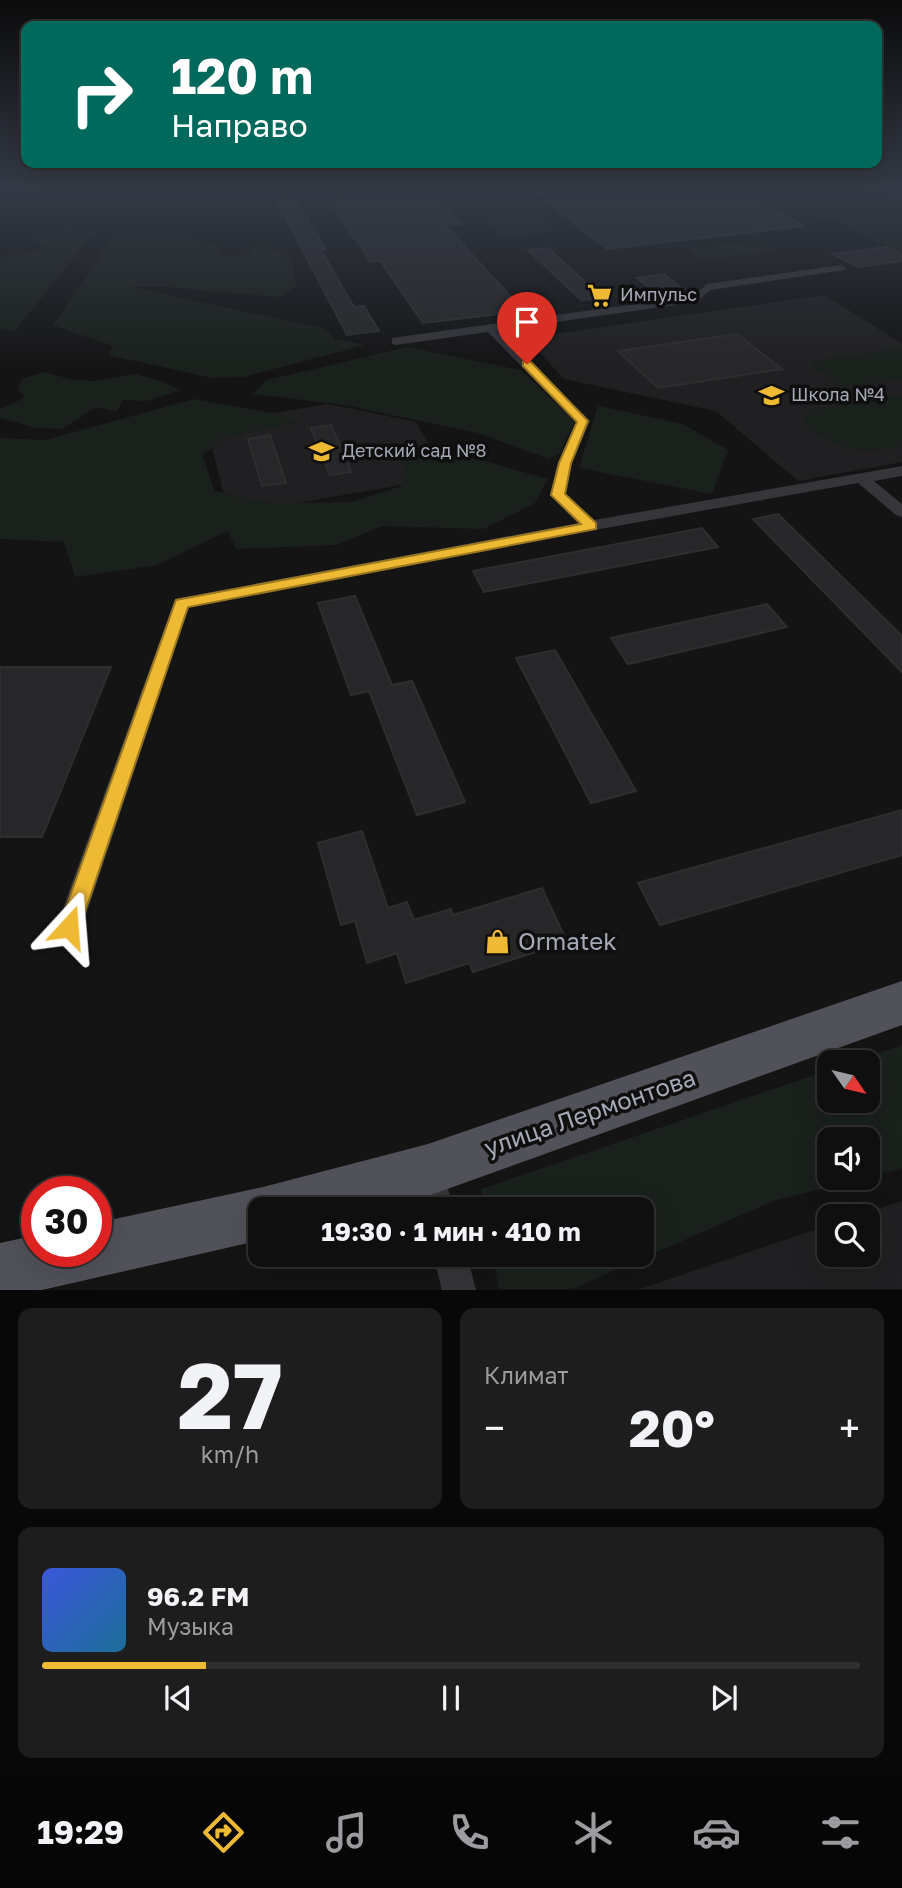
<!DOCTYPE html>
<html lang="ru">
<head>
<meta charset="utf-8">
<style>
  body { margin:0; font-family:"Golos Text",sans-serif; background:#1d1d1e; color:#f1f3f6; height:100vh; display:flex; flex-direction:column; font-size:26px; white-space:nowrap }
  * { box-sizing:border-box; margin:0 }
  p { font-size:23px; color:#9b9c9f }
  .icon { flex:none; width:38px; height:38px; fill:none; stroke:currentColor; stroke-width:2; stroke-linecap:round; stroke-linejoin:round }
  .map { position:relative; height:1290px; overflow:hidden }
  .details { display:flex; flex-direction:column; gap:18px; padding:18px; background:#080809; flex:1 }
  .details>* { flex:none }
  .hud { position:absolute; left:21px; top:21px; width:861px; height:147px; border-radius:14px; box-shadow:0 7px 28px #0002,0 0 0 2px #2f2f30; background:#00695c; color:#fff; overflow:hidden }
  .needle { width:46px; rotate:124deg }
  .controls { position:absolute; left:817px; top:1050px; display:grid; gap:14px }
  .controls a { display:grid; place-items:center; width:63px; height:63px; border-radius:14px; background:#0f0f10; box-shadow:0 7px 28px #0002,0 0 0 2px #2f2f30; font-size:35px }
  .speed { position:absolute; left:21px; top:1176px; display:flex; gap:14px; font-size:35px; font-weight:700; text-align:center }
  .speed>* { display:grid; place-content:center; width:91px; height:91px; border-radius:50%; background:#0f0f10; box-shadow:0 7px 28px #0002,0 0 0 2px #2f2f30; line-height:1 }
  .speed .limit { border:10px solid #d22; background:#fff; color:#111 }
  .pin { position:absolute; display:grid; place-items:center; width:60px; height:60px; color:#fff; margin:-72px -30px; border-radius:50% 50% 50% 0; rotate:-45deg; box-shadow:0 0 7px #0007 }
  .pin .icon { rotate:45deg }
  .me { position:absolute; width:77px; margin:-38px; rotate:19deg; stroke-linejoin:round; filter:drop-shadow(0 0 5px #0008) }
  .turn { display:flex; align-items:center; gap:24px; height:147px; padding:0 35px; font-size:32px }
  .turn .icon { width:91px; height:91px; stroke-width:2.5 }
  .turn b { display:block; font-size:49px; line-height:60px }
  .big { font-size:52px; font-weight:700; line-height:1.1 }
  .details .tile { flex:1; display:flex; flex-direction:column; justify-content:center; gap:10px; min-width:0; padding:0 24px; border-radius:14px; background:#1d1d1e }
  .details .dial { align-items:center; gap:0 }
  .dial b { font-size:91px; line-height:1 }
  .song { display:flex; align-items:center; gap:21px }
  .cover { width:84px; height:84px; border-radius:10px; background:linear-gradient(135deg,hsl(230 70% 55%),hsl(200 70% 35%)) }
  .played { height:7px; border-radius:4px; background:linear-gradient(90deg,#eeb933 20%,#2f2f30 20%) }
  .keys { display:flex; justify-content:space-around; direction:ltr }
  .heat { display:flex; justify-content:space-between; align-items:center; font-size:38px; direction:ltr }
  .details .tiles { flex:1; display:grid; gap:18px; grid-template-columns:1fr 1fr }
  .tile:last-child { grid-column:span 2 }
  .trip { position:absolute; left:248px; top:1197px; width:406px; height:70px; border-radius:14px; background:#0f0f10; box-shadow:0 7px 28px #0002,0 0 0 2px #2f2f30; font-weight:700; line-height:70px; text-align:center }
  .tab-bar { display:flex; height:112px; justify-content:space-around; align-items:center; background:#060606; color:#9b9c9f }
  .tab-bar .icon { width:49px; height:49px }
  .tab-bar .selected { color:#eeb933 }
  .tab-bar b { font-size:32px; color:#f1f3f6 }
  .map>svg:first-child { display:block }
  .built { fill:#202022 }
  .green { fill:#1a201b }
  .building { fill:#272729; stroke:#2e2e31; stroke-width:2 }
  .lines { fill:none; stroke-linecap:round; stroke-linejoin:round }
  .street { fill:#35353a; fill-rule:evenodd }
  .primary { fill:#515259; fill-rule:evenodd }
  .route { fill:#eeb933; stroke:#9b7821; stroke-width:2 }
  .labels { text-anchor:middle; stroke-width:7; stroke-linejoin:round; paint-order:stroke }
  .far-poi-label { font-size:18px; fill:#a5a9b5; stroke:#0f0f10; text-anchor:start }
  .near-poi-label { font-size:24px; fill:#a5a9b5; stroke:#0f0f10; text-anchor:start }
  .near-street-label { font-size:24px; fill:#a5a9b5; stroke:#0f0f10 }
</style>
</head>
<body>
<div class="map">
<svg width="902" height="1290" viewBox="0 0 902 1290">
  <rect width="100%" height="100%" fill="#141415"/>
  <g class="built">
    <polygon points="825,295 902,344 902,462 798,481 716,411 564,379 526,338"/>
    <polygon points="328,404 416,422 447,477 229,515 206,424"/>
    <polygon points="902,1201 902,1289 640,1289 829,1225 830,1255 868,1255 868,1216 856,1216"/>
  </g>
  <g class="green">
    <polygon points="902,187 902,255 837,220 820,222 810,213 827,209 832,202 826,193 833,190"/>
    <polygon points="534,213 555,231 502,237 484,218"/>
    <polygon points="65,228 95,231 15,331 0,328 0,258 45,249 33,236"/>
    <polygon points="157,231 215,244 223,256 246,256 253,246 268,246 293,261 296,287 279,297 166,287 131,287 326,329 335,339 365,345 244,377 212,378 108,355 113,346 53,325 115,233 138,236"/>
    <polygon points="756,241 774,251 705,260 688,249"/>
    <polygon points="407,347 521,370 575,421 560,453 549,459 478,433 344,405 253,394 267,380"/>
    <polygon points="896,348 902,349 902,379 846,387 838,385 811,366 811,363 818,361"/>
    <polygon points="43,372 71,379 94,381 135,374 161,381 180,390 147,401 123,400 117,412 96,407 62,429 36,428 0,418 0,409 24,398 18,387 22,379"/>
    <path d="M902 395V447C861 454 831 453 803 419L807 411Z"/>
    <polygon points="194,399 287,416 297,423 227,437 203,455 214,491 274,503 352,502 402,486 403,446 459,454 548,479 535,503 483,529 382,526 337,545 236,549 228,531 157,565 75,577 64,542 0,539 0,438 45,440"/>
    <polygon points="598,406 683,424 728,450 712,494 579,468"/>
    <polygon points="902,1045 902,1168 868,1177 868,1139 830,1139 830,1178 864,1178 773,1201 573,1289 499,1289 492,1255 642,1255 642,1209 484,1209 481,1189 829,1070 830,1101 868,1101 868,1062 852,1062"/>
  </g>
  <g class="building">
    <polygon points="672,187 731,187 804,226 607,249 534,192"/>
    <polygon points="435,195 462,224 445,225 524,311 423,323 380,261 371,262 328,199"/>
    <polygon points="296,200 326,249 321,250 354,307 364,306 379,331 347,335 277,201"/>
    <polygon points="887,247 902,255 902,261 858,267 832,254"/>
    <polygon points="548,248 603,298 581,300 528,250"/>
    <polygon points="664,274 683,289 655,292 637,278"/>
    <polygon points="737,334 782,369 658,388 618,351"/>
    <polygon points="331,425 344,454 351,472 330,475 311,428"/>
    <polygon points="270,435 286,483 262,486 248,439"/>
    <polygon points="778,514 902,636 902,672 753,519"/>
    <polygon points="702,528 718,547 484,592 473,571"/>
    <polygon points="355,596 392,685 412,681 465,802 417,815 369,691 351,695 318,603"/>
    <polygon points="767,604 787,627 628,664 611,638"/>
    <polygon points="555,650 636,791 591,803 516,658"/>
    <polygon points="0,667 111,667 42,837 0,837"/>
    <polygon points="902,810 902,855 660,925 638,883"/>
    <polygon points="362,831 388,908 407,902 414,920 451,909 453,915 542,888 567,942 473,972 469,963 406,983 397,953 367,963 355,921 341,925 318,843"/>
  </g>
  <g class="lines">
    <g class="street">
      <polygon points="841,265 846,268 845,270 710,290 697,302 500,330 590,421 572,463 566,494 594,520 902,466 902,476 874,481 902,504 902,517 896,515 858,483 516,544 189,607 82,927 78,935 69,939 60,935 56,927 175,599 578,523 550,495 558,463 576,422 488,332 396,345 392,344 392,338 693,296 707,284"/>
      <polygon points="428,1154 439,1159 454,1209 422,1209 412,1170 417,1159"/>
      <polygon points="433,1255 467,1255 476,1290 442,1290"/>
    </g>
    <polygon class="primary" points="902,981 902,1025 428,1196 376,1209 261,1209 261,1240 42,1290 0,1290 0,1243 37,1235 37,1251 96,1251 96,1223 263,1187 428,1144"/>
  </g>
  <linearGradient id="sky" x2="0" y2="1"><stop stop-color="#0b0b0c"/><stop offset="0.51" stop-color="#343a46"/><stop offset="1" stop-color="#343a46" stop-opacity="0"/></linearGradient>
  <rect width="902" height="368" fill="url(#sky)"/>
  <polygon class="route" points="523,362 531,362 588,421 571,463 565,494 596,523 596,529 188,607 80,927 77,934 69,937 62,934 59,927 176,600 581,524 551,495 559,463 577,422 523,366"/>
  <defs>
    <symbol id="supermarket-bare" viewBox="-9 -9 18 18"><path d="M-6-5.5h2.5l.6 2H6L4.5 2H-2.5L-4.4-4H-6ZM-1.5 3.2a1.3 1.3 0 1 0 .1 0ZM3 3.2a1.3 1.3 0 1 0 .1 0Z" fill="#eeb933" stroke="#0f0f10" stroke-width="2.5" paint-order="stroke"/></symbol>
    <symbol id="school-bare" viewBox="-9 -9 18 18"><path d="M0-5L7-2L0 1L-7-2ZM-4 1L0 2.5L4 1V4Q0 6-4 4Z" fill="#eeb933" stroke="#0f0f10" stroke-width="2.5" paint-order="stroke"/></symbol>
    <symbol id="shop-bare" viewBox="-9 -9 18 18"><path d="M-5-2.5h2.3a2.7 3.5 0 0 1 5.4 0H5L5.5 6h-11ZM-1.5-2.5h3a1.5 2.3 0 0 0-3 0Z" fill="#eeb933" stroke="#0f0f10" stroke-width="2.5" paint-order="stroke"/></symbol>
  </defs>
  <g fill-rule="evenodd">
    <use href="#supermarket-bare" x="582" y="278" width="35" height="35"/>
    <use href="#school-bare" x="754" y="378" width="35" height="35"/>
    <use href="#school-bare" x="304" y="434" width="35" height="35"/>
    <use href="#shop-bare" x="480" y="924" width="35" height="35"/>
  </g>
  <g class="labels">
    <g class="far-poi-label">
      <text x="620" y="301">Импульс</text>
      <text x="791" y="401">Школа №4</text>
      <text x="342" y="457">Детский сад №8</text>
    </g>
    <g class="near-poi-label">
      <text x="518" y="950">Ormatek</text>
    </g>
    <g class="near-street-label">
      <text transform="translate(590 1113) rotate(-19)" y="8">улица Лермонтова</text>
    </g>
  </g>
</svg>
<div class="controls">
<a><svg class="needle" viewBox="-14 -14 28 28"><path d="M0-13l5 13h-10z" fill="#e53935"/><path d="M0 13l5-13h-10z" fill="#9b9c9f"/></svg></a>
<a><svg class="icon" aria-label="sound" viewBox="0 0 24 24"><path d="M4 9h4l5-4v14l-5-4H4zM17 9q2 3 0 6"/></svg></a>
<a><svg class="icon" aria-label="search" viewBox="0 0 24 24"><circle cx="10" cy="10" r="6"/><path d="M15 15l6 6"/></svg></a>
</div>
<div class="speed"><div class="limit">30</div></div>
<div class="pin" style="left:527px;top:364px;background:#d93025"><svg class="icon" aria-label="arrive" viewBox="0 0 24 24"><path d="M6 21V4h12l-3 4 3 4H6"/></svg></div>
<svg class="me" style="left:69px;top:927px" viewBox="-20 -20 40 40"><path d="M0-17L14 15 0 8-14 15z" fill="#eeb933" stroke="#fff" stroke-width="4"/></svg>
<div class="trip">19:30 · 1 мин · 410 m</div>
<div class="hud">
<div class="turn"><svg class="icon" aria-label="right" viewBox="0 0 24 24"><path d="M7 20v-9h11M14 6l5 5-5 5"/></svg><div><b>120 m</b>Направо</div></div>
</div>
</div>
<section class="details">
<div class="tiles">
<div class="tile dial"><b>27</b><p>km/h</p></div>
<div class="tile"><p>Климат</p>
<div class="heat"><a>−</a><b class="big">20°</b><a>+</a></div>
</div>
<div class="tile">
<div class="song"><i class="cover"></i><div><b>96.2 FM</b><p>Музыка</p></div></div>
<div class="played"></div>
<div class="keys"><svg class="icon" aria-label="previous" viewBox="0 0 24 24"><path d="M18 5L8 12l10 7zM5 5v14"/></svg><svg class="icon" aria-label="pause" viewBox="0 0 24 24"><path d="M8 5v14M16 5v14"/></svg><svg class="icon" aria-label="next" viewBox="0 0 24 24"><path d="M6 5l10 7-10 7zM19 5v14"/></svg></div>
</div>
</div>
</section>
<nav class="tab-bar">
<b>19:29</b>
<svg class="icon selected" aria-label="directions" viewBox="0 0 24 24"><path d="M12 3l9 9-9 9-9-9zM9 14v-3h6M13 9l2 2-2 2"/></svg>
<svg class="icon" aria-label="music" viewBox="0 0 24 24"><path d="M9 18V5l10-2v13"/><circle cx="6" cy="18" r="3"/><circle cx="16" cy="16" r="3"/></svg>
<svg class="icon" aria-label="phone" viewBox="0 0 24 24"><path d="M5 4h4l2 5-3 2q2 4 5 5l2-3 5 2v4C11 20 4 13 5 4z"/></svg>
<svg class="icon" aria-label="climate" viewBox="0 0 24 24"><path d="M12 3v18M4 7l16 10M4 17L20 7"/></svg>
<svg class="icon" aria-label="car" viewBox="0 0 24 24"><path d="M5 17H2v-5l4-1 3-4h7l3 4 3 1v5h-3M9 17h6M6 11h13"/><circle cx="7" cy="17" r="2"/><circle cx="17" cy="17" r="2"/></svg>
<svg class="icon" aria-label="filters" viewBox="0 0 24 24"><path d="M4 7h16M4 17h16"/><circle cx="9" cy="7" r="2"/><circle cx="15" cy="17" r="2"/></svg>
</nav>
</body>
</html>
